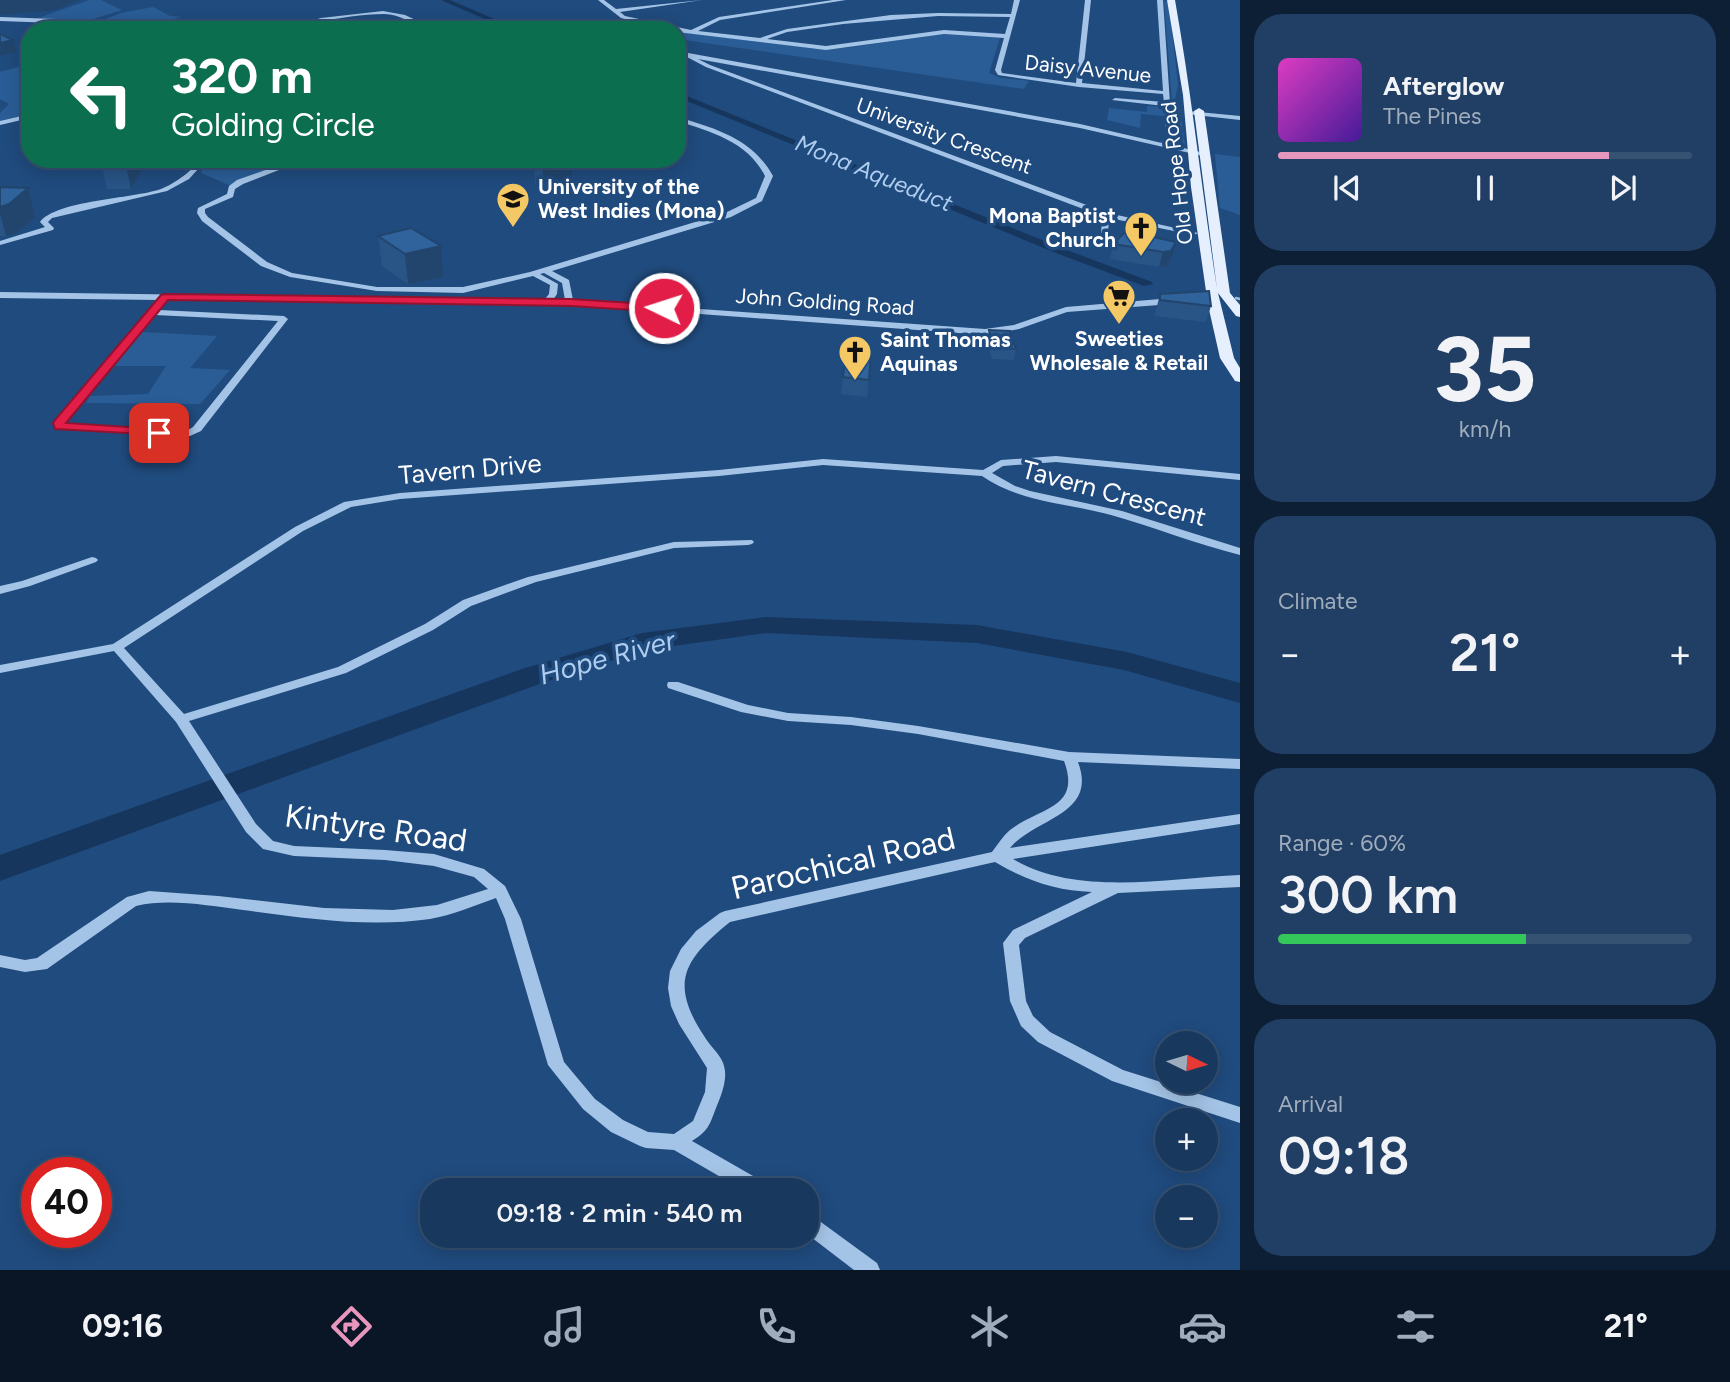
<!DOCTYPE html>
<html lang="en">
<head>
<meta charset="utf-8">
<style>
  body { margin:0; font-family:Figtree,sans-serif; background:#213f64; color:#f1f3f6; height:100vh; display:flex; flex-direction:column; font-size:26px; white-space:nowrap }
  * { box-sizing:border-box; margin:0 }
  p { font-size:23px; color:#9facbc }
  .icon { flex:none; width:38px; height:38px; fill:none; stroke:currentColor; stroke-width:2; stroke-linecap:round; stroke-linejoin:round }
  .map { position:relative; flex:1; overflow:hidden }
  .panel { display:flex; flex-direction:column; gap:14px; padding:14px; background:#0d1f34; width:490px }
  .panel>* { flex:none }
  .top-card { position:absolute; left:21px; top:21px; width:665px; height:147px; border-radius:28px; box-shadow:0 4px 18px #0003,0 0 0 2px #365273; background:#0b6e4f; color:#fff; overflow:hidden }
  .needle { width:46px; rotate:95deg }
  .buttons { position:absolute; left:1155px; top:1031px; display:grid; gap:14px }
  .buttons a { display:grid; place-items:center; width:63px; height:63px; border-radius:50%; background:#18385e; box-shadow:0 4px 18px #0003,0 0 0 2px #365273; font-size:35px }
  .speed { position:absolute; left:21px; top:1157px; display:flex; gap:14px; font-size:35px; font-weight:700; text-align:center }
  .speed>* { display:grid; place-content:center; width:91px; height:91px; border-radius:50%; background:#18385e; box-shadow:0 4px 18px #0003,0 0 0 2px #365273; line-height:1 }
  .speed .limit { border:10px solid #d22; background:#fff; color:#111 }
  .pin { position:absolute; display:grid; place-items:center; width:60px; height:60px; color:#fff; margin:-30px; border-radius:14px; box-shadow:0 4px 10px #0006 }
  .me { position:absolute; width:77px; margin:-38px; rotate:274deg; stroke-linejoin:round; filter:drop-shadow(0 0 5px #0008) }
  .turn { display:flex; align-items:center; gap:24px; height:147px; padding:0 35px; font-size:32px }
  .turn .icon { width:91px; height:91px; stroke-width:2.5 }
  .turn b { display:block; font-size:49px; line-height:60px }
  .big { font-size:52px; font-weight:600; line-height:1.1 }
  .panel .card { flex:1; display:flex; flex-direction:column; justify-content:center; gap:10px; min-width:0; padding:0 24px; border-radius:28px; background:#213f64 }
  .panel .dial { align-items:center; gap:0 }
  .dial b { font-size:91px; line-height:1 }
  .song { display:flex; align-items:center; gap:21px }
  .cover { width:84px; height:84px; border-radius:10px; background:linear-gradient(135deg,hsl(310 70% 55%),hsl(260 70% 35%)) }
  .played { height:7px; border-radius:4px; background:linear-gradient(90deg,#e797bd 80%,#365273 80%) }
  .keys { display:flex; justify-content:space-around; direction:ltr }
  .heat { display:flex; justify-content:space-between; align-items:center; font-size:38px; direction:ltr }
  .charge { height:10px; border-radius:5px; background:linear-gradient(90deg,#34c759 60%,#365273 0) }
  .trip { position:absolute; left:420px; top:1178px; width:399px; height:70px; border-radius:28px; background:#18385e; box-shadow:0 4px 18px #0003,0 0 0 2px #365273; font-weight:600; line-height:70px; text-align:center }
  .tabs { display:flex; height:112px; justify-content:space-around; align-items:center; background:#0a1626; color:#9facbc }
  .tabs .icon { width:49px; height:49px }
  .tabs .active { color:#e797bd }
  .tabs b { font-size:32px; color:#f1f3f6 }
  main { display:flex; flex:1; min-height:0 }
  .map>svg:first-child { display:block }
  .green { fill:#2a5d96 }
  .lines { fill:none; stroke-linecap:round; stroke-linejoin:round }
  .stream { stroke:#98bfe8; stroke-width:2.5 }
  .canal { fill:#16365e; fill-rule:evenodd }
  .river { fill:#16365e; fill-rule:evenodd }
  .minor { fill:#a4c4e7; fill-rule:evenodd }
  .major { fill:#e6effd; fill-rule:evenodd }
  .wall { fill:#295486 }
  .shaded-wall { fill:#22456d }
  .building { fill:#30629c; stroke:#22456d; stroke-width:2 }
  .route { fill:#e11d48; stroke:#92132f; stroke-width:2 }
  .labels { text-anchor:middle; stroke-width:7; stroke-linejoin:round; paint-order:stroke }
  .far-street-label { font-size:21px; fill:#fff; stroke:#204b7e }
  .far-poi-label { font-size:21px; font-weight:bold; fill:#fff; stroke:#204b7e; text-anchor:start }
  .far-water-label { font-size:23px; font-style:italic; fill:#afcdef; stroke:#204b7e }
  .street-label { font-size:26px; fill:#fff; stroke:#204b7e }
  .water-label { font-size:28px; font-style:italic; fill:#afcdef; stroke:#204b7e }
  .near-street-label { font-size:32px; fill:#fff; stroke:#204b7e }
</style>
</head>
<body>
<main>
<div class="map">
<svg width="1240" height="1270" viewBox="0 0 1240 1270">
  <rect width="100%" height="100%" fill="#204b7e"/>
  <g class="green">
    <polygon points="89,0 101,0 122,10 84,22 38,18"/>
    <polygon points="1164,0 1169,3 1178,85 1175,99 1179,104 1185,145 1180,148 1159,143 1163,139 1175,139"/>
    <path d="M153 7 170 16 182 17 149 24 154 27C132 31 114 30 92 24L121 13Z"/>
    <polygon points="677,31 817,49 845,48 941,34 1000,38 989,73 1001,78 1029,81 1024,89 677,39"/>
    <polygon points="25,65 30,68 30,114 0,121 0,113 9,104 0,99 0,72"/>
    <polygon points="1147,106 1164,107 1164,116 1141,114 1140,128 1107,120 1109,108 1147,112"/>
    <polygon points="1215,154 1240,157 1240,215 1220,208"/>
    <polygon points="200,159 301,159 231,186 201,173 206,164"/>
    <polygon points="142,332 217,336 190,368 230,370 200,404 86,403 90,396 148,394 166,366 114,366"/>
  </g>
  <g class="lines">
    <polyline class="stream" points="1236,298 1240,299"/>
    <g class="canal">
      <polygon points="441,0 450,0 520,30 510,30"/>
      <polygon points="677,92 1064,249 1152,282 1153,284 1144,286 1056,253 677,97"/>
    </g>
    <polygon class="river" points="766,617 977,625 1127,652 1240,683 1240,703 1124,670 977,643 766,633 645,650 542,683 0,881 0,855 522,669 642,633"/>
    <g class="minor">
      <path d="M598 0H604L616 9 702 0 620 12 625 16 691 30 719 17 833 0H846L720 20 698 31 760 38 787 29 891 15 938 13 1011 14 1014 0H1020L1001 70 1002 73 1076 83 1085 0H1091L1082 83 1163 91 1157 0H1163L1172 133 1169 135 1166 133 1164 106 1112 100 1115 98 1164 102 1163 94 1079 87 998 75 995 70 1004 38 944 34 826 50 677 32V30H669L621 18ZM938 16 1010 17 1005 34 944 30 826 46 767 39 787 32 843 24Z"/>
      <path d="M383 11 405 15 437 30C418 30 404 14 384 14 362 14 340 18 318 22 306 25 293 30 280 30L321 18Z"/>
      <polygon points="0,17 56,19 105,30 92,30 56,23 0,21"/>
      <polygon points="677,51 1080,124 1205,153 1205,155 1203,156 1080,128 698,59 710,65 1108,213 1198,233 1194,235 1109,218 1108,234 1138,244 1134,246 1101,237 1102,216 706,67 685,56 677,55"/>
      <polygon points="1188,111 1240,116 1240,120 1186,114"/>
      <polygon points="30,114 30,118 0,125 0,121"/>
      <path d="M677 117C715 128 753 139 773 176L762 201 731 217 552 271 569 280 573 300 985 329 1014 325 1066 307 1172 298 1176 301 1172 304 1067 312 1019 329 985 335 592 306 167 300 159 310 284 316 288 319 201 431 190 436 60 429 57 428 54 423 158 300 0 298V292L544 300 549 294 550 285 533 276 463 293 377 291 290 277 261 266 202 221 197 213 198 208 227 194 229 186 237 180 297 159H307L243 184 235 189 233 197 205 209V213L208 217 267 262 292 273 377 287H463L530 272 725 213 756 198 765 176C748 142 712 132 677 121ZM544 273 562 283 565 300H553L557 294 558 284 540 274ZM155 315 278 321 193 427 188 430 64 423Z"/>
      <path d="M183 159H192L198 163 199 168 189 179 167 191 52 218 48 222 54 228 53 230 0 245V241L45 227 40 222C57 200 132 199 161 189 173 184 183 177 193 168V165Z"/>
      <path d="M1056 456 1240 474V480L1056 462 1003 466 992 473 1015 486 1030 491 1122 511 1240 548V555C1196 544 1154 527 1111 515 1067 503 1021 503 982 476L823 465 719 476 400 499 351 507 303 531 124 648 184 714 338 667 425 624 463 600 528 577 674 542 752 540 754 542 752 544 748 545 674 548 536 582 471 606 433 630 346 673 189 721 256 824 273 841 294 846 385 850 434 854 484 869 505 886 521 919 564 1062 595 1099 623 1120 648 1132 674 1134 693 1121 705 1092 707 1068 679 1024 671 1006 668 988 670 971 681 949 696 931 720 913 725 911 992 852C998 844 1003 836 1010 830 1039 807 1082 809 1064 761L918 734 851 725 788 721 741 712 668 688 667 685 668 682H678L748 705 788 713 851 717 918 726 1069 752 1240 759V769L1078 762C1098 815 1036 817 1010 848L1240 814V824L1013 859C1076 897 1169 878 1240 875V887L1118 893 1025 938 1019 945 1026 1001 1033 1016 1050 1032 1123 1070 1240 1107V1123L1112 1081 1038 1042 1021 1026 1010 1001 1003 943 1013 930 1092 892C1056 891 1025 880 995 862L730 922C682 961 669 984 706 1039 711 1047 722 1056 724 1066 728 1079 721 1096 716 1108 709 1126 709 1130 692 1141L767 1184 769 1190H743L674 1150 646 1148 640 1146 611 1132 583 1109 548 1065 505 919 496 898C474 906 452 915 430 919 368 928 305 918 243 910 209 906 170 898 136 906L47 969 25 972 0 967V955L25 960 37 958 127 897 149 891 218 896 324 908 393 910 437 905 488 889 474 877 434 866 385 860 294 856 263 849 246 832 176 722 114 651 0 673V665L113 644 295 527 344 502 400 493 719 470 823 459 983 470 1001 460Z"/>
      <polygon points="92,557 96,558 98,560 96,562 30,586 0,594 0,586 22,581"/>
      <polygon points="807,1214 814,1217 877,1263 880,1270 854,1270 807,1234"/>
    </g>
    <path class="major" d="M1167 0H1175C1192 96 1202 192 1217 289L1194 111 1199 108 1204 111 1230 293 1240 305V317L1236 316 1218 293 1234 358 1240 368V382L1235 381 1220 358 1208 305 1191 187 1183 95Z"/>
  </g>
  <g class="wall">
    <polygon points="144,159 145,164 131,189 107,189 101,162"/>
    <polygon points="534,159 567,159 572,166 573,193 543,197 535,185"/>
    <polygon points="0,187 35,217 17,233 6,236 0,236"/>
    <polygon points="1126,231 1172,257 1167,266 1159,267 1110,259 1113,244"/>
    <polygon points="378,236 443,277 408,284 382,266"/>
    <polygon points="1160,294 1211,306 1206,322 1155,316 1156,310"/>
    <polygon points="989,330 1016,349 1014,360 992,359 987,341"/>
    <polygon points="846,351 869,380 867,397 841,394"/>
  </g>
  <g class="shaded-wall">
    <polygon points="0,0 80,0 54,10 0,15"/>
    <polygon points="13,40 16,52 0,56 0,43"/>
    <polygon points="126,159 144,159 145,164 131,189 125,161"/>
    <polygon points="572,166 573,193 543,197 543,169"/>
    <polygon points="28,188 35,217 17,233 6,236 0,214 0,207"/>
    <polygon points="1176,242 1172,257 1167,266 1159,267 1163,252"/>
    <polygon points="441,246 443,277 408,284 405,254"/>
  </g>
  <g class="building">
    <polygon points="0,34 13,40 0,43"/>
    <polygon points="103,159 126,159 125,161 101,162"/>
    <polygon points="535,159 567,159 572,166 543,169"/>
    <polygon points="0,187 28,188 9,204 0,207"/>
    <polygon points="411,228 441,246 405,254 378,236"/>
    <polygon points="1126,231 1176,242 1171,251 1163,252 1113,244"/>
    <polygon points="1209,291 1211,306 1160,300 1160,294"/>
    <polygon points="989,330 1010,331 1016,349 994,348"/>
    <polygon points="846,351 871,353 869,380 843,377"/>
  </g>
  <polygon class="route" points="165,294 571,299 664,305 669,308 664,312 571,306 168,300 66,423 159,429 165,433 163,435 55,429 53,423 55,420 161,295"/>
  <defs>
    <symbol id="university-pin" viewBox="-11 -11 22 30"><path d="M0 17L-7.5 6A9.5 9.5 0 1 1 7.5 6Z" fill="#f4c865" stroke="#204b7e"/><path d="M0-5L7-2L0 1L-7-2ZM-4 1L0 2.5L4 1V4Q0 6-4 4Z" fill="#111"/></symbol>
    <symbol id="church-pin" viewBox="-11 -11 22 30"><path d="M0 17L-7.5 6A9.5 9.5 0 1 1 7.5 6Z" fill="#f4c865" stroke="#204b7e"/><path d="M-1.2-6h2.4v3.5h3.3v2.4h-3.3V6h-2.4V-.1h-3.3v-2.4h3.3Z" fill="#111"/></symbol>
    <symbol id="supermarket-pin" viewBox="-11 -11 22 30"><path d="M0 17L-7.5 6A9.5 9.5 0 1 1 7.5 6Z" fill="#f4c865" stroke="#204b7e"/><path d="M-6-5.5h2.5l.6 2H6L4.5 2H-2.5L-4.4-4H-6ZM-1.5 3.2a1.3 1.3 0 1 0 .1 0ZM3 3.2a1.3 1.3 0 1 0 .1 0Z" fill="#111"/></symbol>
  </defs>
  <g fill-rule="evenodd">
    <use href="#university-pin" x="494" y="180" width="38" height="52"/>
    <use href="#church-pin" x="1122" y="209" width="38" height="52"/>
    <use href="#supermarket-pin" x="1100" y="277" width="38" height="52"/>
    <use href="#church-pin" x="836" y="333" width="38" height="52"/>
  </g>
  <g class="labels">
    <g class="far-street-label">
      <text transform="translate(1088 69) rotate(6)" y="7">Daisy Avenue</text>
      <text transform="translate(944 136) rotate(20)" y="7">University Crescent</text>
      <text transform="translate(1177 173) rotate(-97)" y="7">Old Hope Road</text>
      <text transform="translate(825 302) rotate(4)" y="7">John Golding Road</text>
    </g>
    <g class="far-poi-label">
      <text x="538" y="194">University of the<tspan x="538" dy="24">West Indies (Mona)</tspan></text>
      <text x="1116" y="223" text-anchor="end">Mona Baptist<tspan x="1116" dy="24">Church</tspan></text>
      <text x="1119" y="346" text-anchor="middle">Sweeties<tspan x="1119" dy="24">Wholesale &amp; Retail</tspan></text>
      <text x="880" y="347">Saint Thomas<tspan x="880" dy="24">Aquinas</tspan></text>
    </g>
    <g class="far-water-label">
      <text transform="translate(874 173) rotate(22)" y="8">Mona Aqueduct</text>
    </g>
    <g class="street-label">
      <text transform="translate(470 469) rotate(-5)" y="9">Tavern Drive</text>
      <text transform="translate(1114 493) rotate(15)" y="9">Tavern Crescent</text>
    </g>
    <g class="water-label">
      <text transform="translate(607 657) rotate(-15)" y="10">Hope River</text>
    </g>
    <g class="near-street-label">
      <text transform="translate(376 828) rotate(8)" y="11">Kintyre Road</text>
      <text transform="translate(843 863) rotate(-13)" y="11">Parochical Road</text>
    </g>
  </g>
</svg>
<div class="buttons">
<a><svg class="needle" viewBox="-14 -14 28 28"><path d="M0-13l5 13h-10z" fill="#e53935"/><path d="M0 13l5-13h-10z" fill="#9facbc"/></svg></a>
<a>+</a>
<a>−</a>
</div>
<div class="speed"><div class="limit">40</div></div>
<div class="pin" style="left:159px;top:433px;background:#d93025"><svg class="icon" aria-label="arrive" viewBox="0 0 24 24"><path d="M6 21V4h12l-3 4 3 4H6"/></svg></div>
<svg class="me" style="left:664px;top:308px" viewBox="-20 -20 40 40"><circle r="17" fill="#e11d48" stroke="#fff" stroke-width="3"/><path d="M0-11L8 9 0 5-8 9z" fill="#fff"/></svg>
<div class="trip">09:18 · 2 min · 540 m</div>
<div class="top-card">
<div class="turn"><svg class="icon" aria-label="left" viewBox="0 0 24 24"><path d="M17 20v-9H6M10 6l-5 5 5 5"/></svg><div><b>320 m</b>Golding Circle</div></div>
</div>
</div>
<section class="panel">
<div class="card">
<div class="song"><i class="cover"></i><div><b>Afterglow</b><p>The Pines</p></div></div>
<div class="played"></div>
<div class="keys"><svg class="icon" aria-label="previous" viewBox="0 0 24 24"><path d="M18 5L8 12l10 7zM5 5v14"/></svg><svg class="icon" aria-label="pause" viewBox="0 0 24 24"><path d="M8 5v14M16 5v14"/></svg><svg class="icon" aria-label="next" viewBox="0 0 24 24"><path d="M6 5l10 7-10 7zM19 5v14"/></svg></div>
</div>
<div class="card dial"><b>35</b><p>km/h</p></div>
<div class="card"><p>Climate</p>
<div class="heat"><a>−</a><b class="big">21°</b><a>+</a></div>
</div>
<div class="card"><p>Range · 60%</p><b class="big">300 km</b><div class="charge"></div></div>
<div class="card"><p>Arrival</p><b class="big">09:18</b></div>
</section>
</main>
<nav class="tabs">
<b>09:16</b>
<svg class="icon active" aria-label="directions" viewBox="0 0 24 24"><path d="M12 3l9 9-9 9-9-9zM9 14v-3h6M13 9l2 2-2 2"/></svg>
<svg class="icon" aria-label="music" viewBox="0 0 24 24"><path d="M9 18V5l10-2v13"/><circle cx="6" cy="18" r="3"/><circle cx="16" cy="16" r="3"/></svg>
<svg class="icon" aria-label="phone" viewBox="0 0 24 24"><path d="M5 4h4l2 5-3 2q2 4 5 5l2-3 5 2v4C11 20 4 13 5 4z"/></svg>
<svg class="icon" aria-label="climate" viewBox="0 0 24 24"><path d="M12 3v18M4 7l16 10M4 17L20 7"/></svg>
<svg class="icon" aria-label="car" viewBox="0 0 24 24"><path d="M5 17H2v-5l4-1 3-4h7l3 4 3 1v5h-3M9 17h6M6 11h13"/><circle cx="7" cy="17" r="2"/><circle cx="17" cy="17" r="2"/></svg>
<svg class="icon" aria-label="filters" viewBox="0 0 24 24"><path d="M4 7h16M4 17h16"/><circle cx="9" cy="7" r="2"/><circle cx="15" cy="17" r="2"/></svg>
<b>21°</b>
</nav>
</body>
</html>
